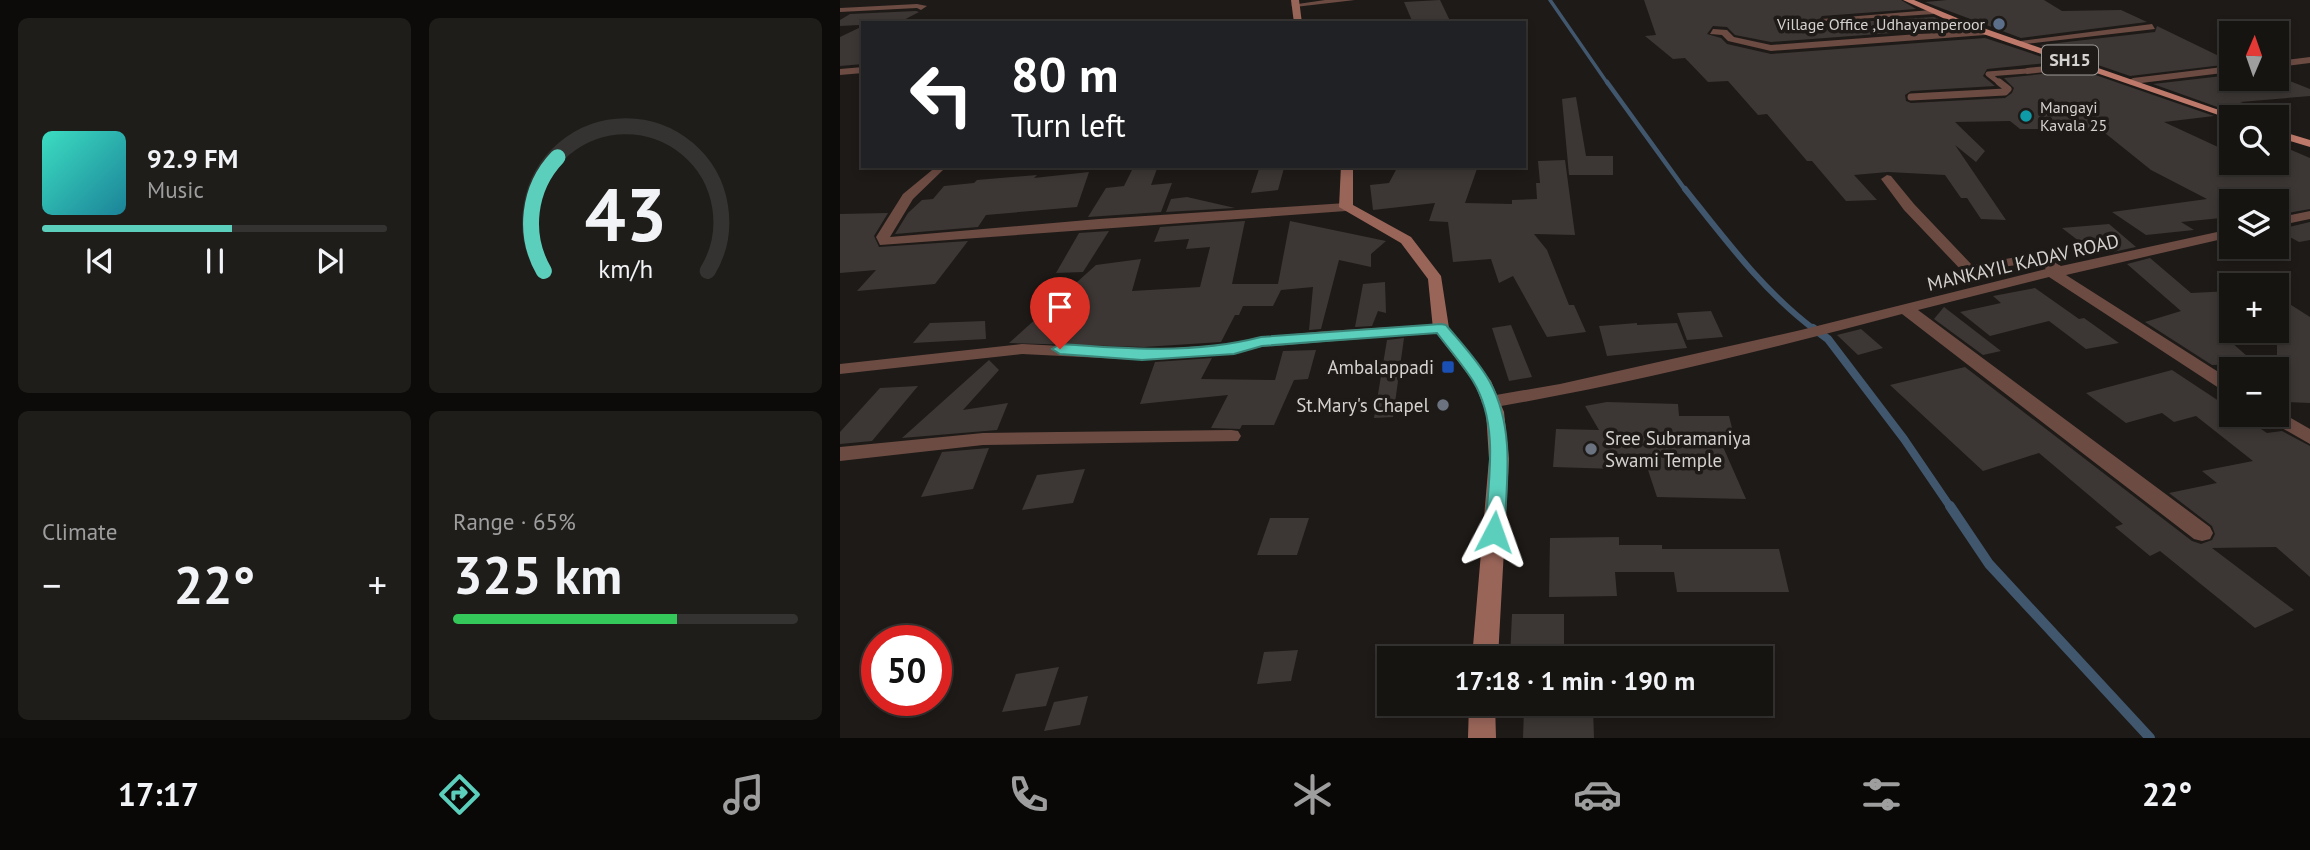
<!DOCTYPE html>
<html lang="en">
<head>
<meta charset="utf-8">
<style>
  body { margin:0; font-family:"PT Sans",sans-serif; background:#1f1d1a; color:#f1f3f6; height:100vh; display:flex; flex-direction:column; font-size:26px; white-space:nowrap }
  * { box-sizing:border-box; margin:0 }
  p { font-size:23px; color:#9e9e9f }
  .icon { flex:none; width:38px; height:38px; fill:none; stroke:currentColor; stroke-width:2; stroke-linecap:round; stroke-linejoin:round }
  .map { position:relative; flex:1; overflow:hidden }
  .side { display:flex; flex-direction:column; gap:18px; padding:18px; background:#0c0b09; width:840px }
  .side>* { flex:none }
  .guide { position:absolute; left:21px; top:21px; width:665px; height:147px; border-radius:0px; box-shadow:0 4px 10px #0003,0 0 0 2px #353331; background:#202124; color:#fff; overflow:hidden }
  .needle { width:46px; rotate:2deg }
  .controls { position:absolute; left:1379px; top:21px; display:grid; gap:14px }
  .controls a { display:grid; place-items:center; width:70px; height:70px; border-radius:0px; background:#161411; box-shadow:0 4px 10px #0003,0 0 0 2px #353331; font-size:35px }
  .speed { position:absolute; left:21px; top:625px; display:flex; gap:14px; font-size:35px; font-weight:700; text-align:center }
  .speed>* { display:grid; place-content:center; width:91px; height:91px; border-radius:50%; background:#161411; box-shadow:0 4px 10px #0003,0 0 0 2px #353331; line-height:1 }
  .speed .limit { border:10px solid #d22; background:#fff; color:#111 }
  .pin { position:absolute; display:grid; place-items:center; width:60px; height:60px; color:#fff; margin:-72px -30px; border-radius:50% 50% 50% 0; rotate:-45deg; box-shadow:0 0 7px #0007 }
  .pin .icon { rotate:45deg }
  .me { position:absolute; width:77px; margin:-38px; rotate:4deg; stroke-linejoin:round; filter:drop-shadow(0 0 5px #0008) }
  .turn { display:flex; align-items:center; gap:24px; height:147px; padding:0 35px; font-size:32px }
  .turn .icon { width:91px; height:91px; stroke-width:2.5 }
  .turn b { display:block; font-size:49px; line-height:60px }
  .big { font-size:52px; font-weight:800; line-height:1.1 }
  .side .card { flex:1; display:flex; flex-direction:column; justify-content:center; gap:10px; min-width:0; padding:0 24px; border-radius:10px; background:#1f1d1a }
  .side .dial { align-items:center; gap:0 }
  .dial svg { height:182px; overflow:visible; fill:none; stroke:#353331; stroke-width:7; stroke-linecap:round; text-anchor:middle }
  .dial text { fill:#f1f3f6; stroke:none }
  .song { display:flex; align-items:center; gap:21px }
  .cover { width:84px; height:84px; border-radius:10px; background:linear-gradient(135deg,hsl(170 70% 55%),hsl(190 70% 35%)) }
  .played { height:7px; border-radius:4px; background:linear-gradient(90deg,#5bcebc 55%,#353331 55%) }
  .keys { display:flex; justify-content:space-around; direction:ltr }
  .heat { display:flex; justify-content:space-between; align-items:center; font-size:38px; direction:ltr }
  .charge { height:10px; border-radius:5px; background:linear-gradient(90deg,#34c759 65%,#353331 0) }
  .side .tiles { flex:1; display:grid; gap:18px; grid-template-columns:repeat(2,1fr) }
  .trip { position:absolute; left:537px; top:646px; width:396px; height:70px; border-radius:0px; background:#161411; box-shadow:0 4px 10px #0003,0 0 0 2px #353331; font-weight:800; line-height:70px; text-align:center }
  .menu { display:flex; height:112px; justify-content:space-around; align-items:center; background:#090807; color:#9e9e9f }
  .menu .icon { width:49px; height:49px }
  .menu .active { color:#5bcebc }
  .menu b { font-size:32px; color:#f1f3f6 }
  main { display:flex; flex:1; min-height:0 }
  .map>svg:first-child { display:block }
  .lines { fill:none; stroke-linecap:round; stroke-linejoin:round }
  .stream-far4 { stroke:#41576e; stroke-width:3.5 }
  .stream-far3 { stroke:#41576e; stroke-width:4.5 }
  .stream-far2 { stroke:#41576e; stroke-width:6 }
  .stream-far1 { stroke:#41576e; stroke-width:8 }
  .stream { stroke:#41576e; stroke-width:10 }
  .building { fill:#3c3734 }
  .lane-far1 { stroke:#6c4b43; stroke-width:5 }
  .lane { stroke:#6c4b43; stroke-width:7 }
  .street { fill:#6c4b43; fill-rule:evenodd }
  .secondary { fill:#9a6559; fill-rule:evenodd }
  .primary { fill:#be796a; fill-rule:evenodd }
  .route { fill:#5bcebc; stroke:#3b867a; stroke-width:2 }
  .service-dot { fill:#5c6f8a; stroke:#1e1a17; stroke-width:2.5 }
  .culture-dot { fill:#0f9aa8; stroke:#1e1a17; stroke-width:2.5 }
  .transit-dot { fill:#1a4fb4; stroke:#1e1a17; stroke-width:2.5 }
  .worship-dot { fill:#6b7280; stroke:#1e1a17; stroke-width:2.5 }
  .labels { text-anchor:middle; stroke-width:7; stroke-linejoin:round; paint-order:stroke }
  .far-poi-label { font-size:16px; fill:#d4d2d0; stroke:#1e1a17; text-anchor:end }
  .shield { fill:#1e1a17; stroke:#9d9b98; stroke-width:2 }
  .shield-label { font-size:18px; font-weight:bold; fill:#d4d2d0 }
  .street-label { font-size:19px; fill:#d4d2d0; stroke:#1e1a17 }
  .poi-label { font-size:19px; fill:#d4d2d0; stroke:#1e1a17; text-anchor:end }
</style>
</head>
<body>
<main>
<section class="side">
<div class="tiles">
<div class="card">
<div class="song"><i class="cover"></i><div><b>92.9 FM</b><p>Music</p></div></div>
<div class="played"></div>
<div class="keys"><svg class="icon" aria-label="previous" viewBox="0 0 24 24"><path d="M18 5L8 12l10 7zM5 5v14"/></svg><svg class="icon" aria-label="pause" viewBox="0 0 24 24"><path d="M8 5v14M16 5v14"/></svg><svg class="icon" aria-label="next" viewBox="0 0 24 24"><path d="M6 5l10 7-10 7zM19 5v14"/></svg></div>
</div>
<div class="card dial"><svg viewBox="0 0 100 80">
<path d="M14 69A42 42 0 1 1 86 69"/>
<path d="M14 69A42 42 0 0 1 20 19" stroke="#5bcebc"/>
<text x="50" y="56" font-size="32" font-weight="700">43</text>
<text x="50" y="72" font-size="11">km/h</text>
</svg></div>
<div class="card"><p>Climate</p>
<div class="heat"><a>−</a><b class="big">22°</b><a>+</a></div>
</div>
<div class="card"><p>Range · 65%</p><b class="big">325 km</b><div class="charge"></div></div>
</div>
</section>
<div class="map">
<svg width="1470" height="738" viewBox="0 0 1470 738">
  <rect width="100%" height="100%" fill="#1e1a17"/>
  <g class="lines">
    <polyline class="stream-far4" points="710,0 768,84"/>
    <polyline class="stream-far3" points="767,82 846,191"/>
    <path class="stream-far2" d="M845 189C884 238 924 292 975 330"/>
    <polyline class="stream-far1" points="973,328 988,339 1064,439 1111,508"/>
    <polyline class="stream" points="1110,506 1149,564 1310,738"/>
  </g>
  <g class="building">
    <polygon points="600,0 611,23 573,23 564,2"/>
    <polygon points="804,0 1061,0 1076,9 982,16 979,20 986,24 1094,17 1119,28 931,42 895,35 887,27 873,26 867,34 881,38 887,44 931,54 1145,38 1217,62 1147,69 1143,76 1155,86 1071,91 1065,95 1066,101 1071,103 1165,98 1172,93 1174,88 1164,78 1241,70 1374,116 1324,122 1391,153 1391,163 1437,163 1437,144 1470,158 1470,209 1437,215 1437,201 1391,201 1391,217 1341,222 1354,230 1306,235 1272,212 1367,199 1311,170 1260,129 1180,129 1170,121 1115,122 1145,151 1136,162 1115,145 1166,220 1141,219 1127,198 1121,198 1105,175 1048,172 1014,175 1037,200 1006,201 972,161 967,161 927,114 918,115 888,81 868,82 845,58 833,59 805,36 816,35"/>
    <polygon points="1107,0 1204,0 1222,11 1281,10 1307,22 1181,38 1085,2"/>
    <polygon points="76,11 79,12 58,23 0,26 0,20 10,14"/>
    <polygon points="23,26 23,64 0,66 0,37"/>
    <polygon points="1317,26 1381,57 1391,55 1391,64 1290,76 1200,45 1315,32"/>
    <polygon points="1391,75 1391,79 1437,79 1437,76 1470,89 1470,96 1400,102 1425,110 1397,114 1313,84"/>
    <polygon points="736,97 746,156 773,156 773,175 729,175 722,99"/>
    <polygon points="725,160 735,235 694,234 707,250 729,305 734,305 746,332 707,337 673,276 659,283 651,259 613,262 608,222 589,221 595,203 533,210 530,185 549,183 558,166 638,166 625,203 672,204 672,200 697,199 696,183 700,183 698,161"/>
    <polygon points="318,166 311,185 332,183 321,212 248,217 266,188 284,186 293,168"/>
    <polygon points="444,168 438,190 411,193 419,169"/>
    <polygon points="249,172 237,207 146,215 138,227 55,234 68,213 82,200 93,199 104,186 134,183 137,180 197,175 194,178"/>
    <polygon points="347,197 395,208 326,212 331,199"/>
    <polygon points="48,213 34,236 39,247 128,241 95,284 17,291 36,270 0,273 0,214"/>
    <polygon points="405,221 392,284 438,284 450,221 546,241 531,254 531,267 499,260 481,329 469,330 473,287 441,290 433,306 403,306 399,315 395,315 381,342 304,347 169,343 256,265 301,259 292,291 360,287 370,247 346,249 349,239 314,242 320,227"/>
    <polygon points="1470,222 1470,240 1459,242 1437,230"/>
    <polygon points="1269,224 1296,247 1273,252 1267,247 1248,248 1222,228"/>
    <polygon points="269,231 243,272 216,273 239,233"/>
    <polygon points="1310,258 1351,293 1391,291 1391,342 1416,364 1372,365 1305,322 1341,311 1287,264"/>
    <polygon points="545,282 546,313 538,311 532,326 515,327 523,284"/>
    <polygon points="1195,288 1239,319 1244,318 1279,343 1246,349 1209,321 1150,336 1120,312 1161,303 1153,296"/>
    <polygon points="1437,296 1470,317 1470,403 1447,402 1437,391"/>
    <polygon points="1104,307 1161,351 1143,355 1094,319"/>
    <polygon points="871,311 883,337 847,340 837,313"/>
    <polygon points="145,321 146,339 73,343 90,323"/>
    <polygon points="797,323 797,325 837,323 847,348 767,356 759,326"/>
    <polygon points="671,325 692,377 669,381 652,328"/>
    <polygon points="1021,329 1043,348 1018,355 997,335"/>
    <polygon points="564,338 553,417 534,418 547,340"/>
    <polygon points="476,350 468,379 454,380 434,425 402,425 400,429 371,428 388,395 300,404 315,362 372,358 361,379 435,380 443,351"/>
    <polygon points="149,360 159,370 123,410 168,403 157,430 62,438"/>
    <polygon points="1125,367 1352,541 1361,544 1372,540 1375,534 1372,526 1329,493 1377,483 1362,471 1413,461 1356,416 1334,422 1322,413 1286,423 1246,393 1332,370 1391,409 1391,415 1400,415 1427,433 1442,431 1470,446 1470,577 1436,547 1372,548 1454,610 1415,628 1320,551 1310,556 1275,527 1283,524 1199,453 1143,471 1050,385"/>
    <polygon points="78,386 32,441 0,444 0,432 40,388"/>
    <polygon points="767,402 838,404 839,416 889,416 895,440 880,440 906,499 817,497 808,470 713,467 716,429 759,430 745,406"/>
    <polygon points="149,448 133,489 81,497 102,452"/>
    <polygon points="245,469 233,503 182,510 197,475"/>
    <polygon points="430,518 469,518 457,555 417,555"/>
    <polygon points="779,537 779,545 822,545 822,549 939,549 949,592 837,592 834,572 775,572 777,596 709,597 710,538"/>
    <polygon points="672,614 724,614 724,658 670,658"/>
    <polygon points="458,650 451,681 417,684 424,652"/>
    <polygon points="219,667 206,706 162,712 176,674"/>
    <polygon points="248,696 240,725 204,731 214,702"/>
    <polygon points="753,708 754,738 683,738 684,709"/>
  </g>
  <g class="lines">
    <polyline class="lane-far1" points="1161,84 1148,74 1187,71"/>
    <polyline class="lane" points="1071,97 1165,92 1168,89 1159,82"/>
    <g class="street">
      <polygon points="485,0 515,0 455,7 451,5"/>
      <polygon points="77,4 87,6 81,10 77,8 0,12 0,8"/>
      <polygon points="1091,10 1094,14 986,21 982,19"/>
      <polygon points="1312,24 1315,29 1176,45 1172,42"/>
      <polygon points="873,29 887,30 894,37 931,45 1145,29 1149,32 1145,35 931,51 888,41 882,35 870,34"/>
      <polygon points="1470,57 1470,63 1437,67 1437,61"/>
      <polygon points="1245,62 1250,65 1248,67 1187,74 1182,71 1187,68"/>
      <polygon points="1391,66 1391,72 1293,84 1288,81 1293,78"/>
      <polygon points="23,67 23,73 0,75 0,69"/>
      <polygon points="97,166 103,170 73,199 50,237 259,219 506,203 513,207 506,211 40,245 36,237 63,194"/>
      <path d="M1047 175 1051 176 1074 204 1132 265 1199 253 1221 266 1391 229V237L1226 275 1391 380V394L1385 392 1209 277 1078 310 1370 527 1373 533 1370 539 1362 541 1354 539 1062 314C926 350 789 384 650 408L641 402 650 396 720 384 961 330 1206 269 1196 262 1124 273 1064 210 1041 179Z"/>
      <polygon points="1470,211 1470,219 1437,226 1437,218"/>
      <polygon points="601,324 609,329 607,332 421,347 394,354 302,360 182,354 0,374 0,364 182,344 302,350 394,344 421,337 486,331"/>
      <polygon points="1437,410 1470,429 1470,444 1426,419 1424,415 1437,415"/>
      <polygon points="391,430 398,431 401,436 398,441 143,445 0,461 0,447 143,433"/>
    </g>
    <g class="secondary">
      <polygon points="451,0 459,0 462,23 454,23"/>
      <polygon points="501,166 513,166 513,205 571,237 601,276 609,328 651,381 664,412 669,459 658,658 632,658 649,459 646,412 634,382 593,329 588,279 561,243 499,207"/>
      <polygon points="629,704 655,704 656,738 628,738"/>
    </g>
    <g class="primary">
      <polygon points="1063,0 1074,0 1129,23 1399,117 1390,119 1123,27"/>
      <polygon points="1437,130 1470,140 1470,147 1437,137"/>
    </g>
  </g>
  <path class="route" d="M601 324 606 325C621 343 639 362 650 382 675 428 667 481 664 532L662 537 654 539 647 537 645 532C648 483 660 425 633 381 623 365 609 349 597 333L486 341 422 346 394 354 302 360 220 354 212 349 220 344C287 349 355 354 421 337Z"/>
  <circle class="service-dot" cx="1159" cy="24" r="7"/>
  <circle class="culture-dot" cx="1186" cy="116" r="7"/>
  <rect class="transit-dot" x="601" y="360" width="14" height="14" rx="3.5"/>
  <g class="worship-dot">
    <circle cx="603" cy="405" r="7"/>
    <circle cx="751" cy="449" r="7"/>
  </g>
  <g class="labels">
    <g class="far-poi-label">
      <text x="1145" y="30">Village Office ,Udhayamperoor</text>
      <text x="1200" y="113" text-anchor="start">Mangayi<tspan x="1200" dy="18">Kavala 25</tspan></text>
    </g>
    <rect class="shield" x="1202" y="45.5" width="56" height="29" rx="5"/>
    <g class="shield-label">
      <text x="1230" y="66">SH15</text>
    </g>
    <g class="street-label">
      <text transform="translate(1183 262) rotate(-13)" y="7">MANKAYIL KADAV ROAD</text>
    </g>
    <g class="poi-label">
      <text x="594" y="374">Ambalappadi</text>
      <text x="589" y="412">St.Mary's Chapel</text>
      <text x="765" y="445" text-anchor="start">Sree Subramaniya<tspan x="765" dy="22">Swami Temple</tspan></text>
    </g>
  </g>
</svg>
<div class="controls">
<a><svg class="needle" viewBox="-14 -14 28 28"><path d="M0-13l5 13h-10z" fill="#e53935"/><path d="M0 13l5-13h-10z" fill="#9e9e9f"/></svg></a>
<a><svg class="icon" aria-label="search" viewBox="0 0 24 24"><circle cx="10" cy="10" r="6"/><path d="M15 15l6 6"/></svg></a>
<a><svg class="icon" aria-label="layers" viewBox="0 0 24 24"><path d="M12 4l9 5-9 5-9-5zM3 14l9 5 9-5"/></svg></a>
<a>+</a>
<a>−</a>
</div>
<div class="speed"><div class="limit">50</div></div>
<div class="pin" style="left:220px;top:349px;background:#d93025"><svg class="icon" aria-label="arrive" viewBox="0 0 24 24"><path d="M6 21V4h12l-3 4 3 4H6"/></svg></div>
<svg class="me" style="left:654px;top:532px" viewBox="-20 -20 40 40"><path d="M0-17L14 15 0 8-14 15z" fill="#5bcebc" stroke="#fff" stroke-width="4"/></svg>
<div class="trip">17:18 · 1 min · 190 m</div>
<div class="guide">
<div class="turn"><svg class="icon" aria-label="left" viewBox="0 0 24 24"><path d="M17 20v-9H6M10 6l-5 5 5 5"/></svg><div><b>80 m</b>Turn left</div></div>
</div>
</div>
</main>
<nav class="menu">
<b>17:17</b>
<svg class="icon active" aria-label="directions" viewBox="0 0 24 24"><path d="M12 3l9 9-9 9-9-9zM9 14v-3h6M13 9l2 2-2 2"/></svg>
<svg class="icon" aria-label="music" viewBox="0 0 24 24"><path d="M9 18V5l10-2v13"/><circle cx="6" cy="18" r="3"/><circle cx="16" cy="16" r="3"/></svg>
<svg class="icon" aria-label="phone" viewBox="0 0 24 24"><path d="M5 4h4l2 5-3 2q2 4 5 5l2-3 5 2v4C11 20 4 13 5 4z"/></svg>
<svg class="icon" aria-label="climate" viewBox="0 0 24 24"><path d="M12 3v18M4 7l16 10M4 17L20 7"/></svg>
<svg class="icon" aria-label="car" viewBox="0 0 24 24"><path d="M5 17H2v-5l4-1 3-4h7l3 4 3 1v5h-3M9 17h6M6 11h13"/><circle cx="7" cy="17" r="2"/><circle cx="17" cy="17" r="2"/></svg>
<svg class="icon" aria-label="filters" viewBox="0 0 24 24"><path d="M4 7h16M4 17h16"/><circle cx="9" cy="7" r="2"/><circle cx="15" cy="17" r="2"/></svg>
<b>22°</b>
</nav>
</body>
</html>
